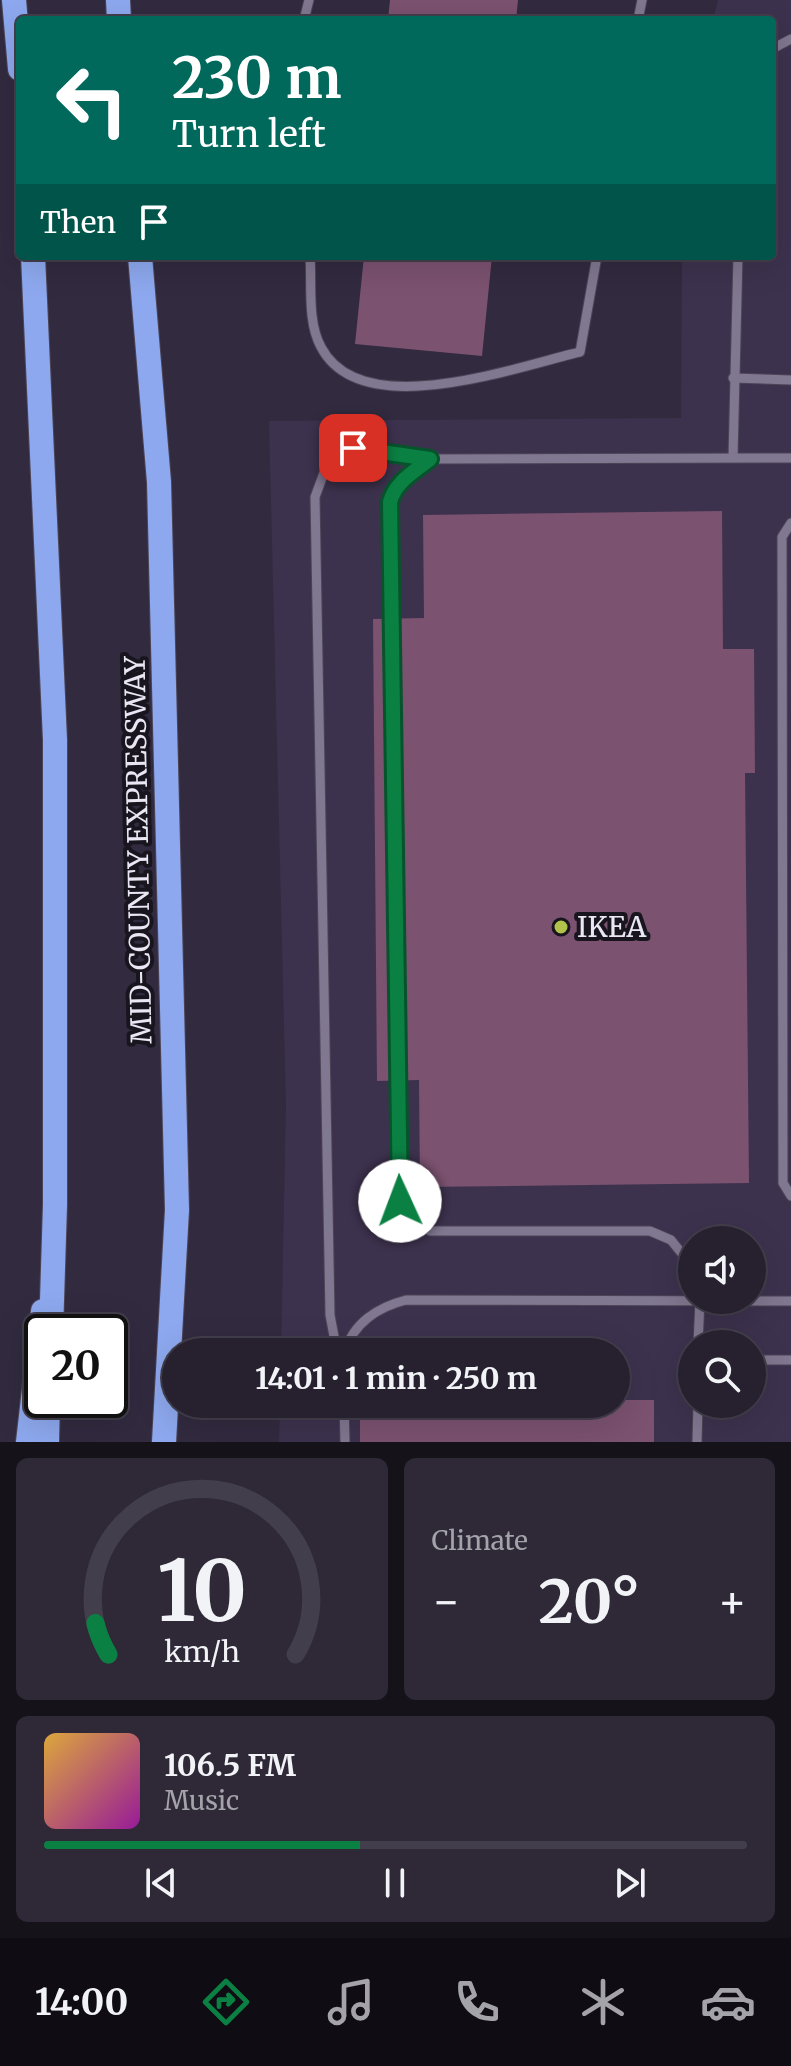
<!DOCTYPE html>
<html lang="en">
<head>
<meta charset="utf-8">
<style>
  body { margin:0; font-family:Merriweather,serif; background:#2e2837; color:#f1f3f6; height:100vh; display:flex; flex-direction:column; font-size:30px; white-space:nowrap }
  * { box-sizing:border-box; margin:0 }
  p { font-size:26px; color:#a4a3aa }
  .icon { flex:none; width:44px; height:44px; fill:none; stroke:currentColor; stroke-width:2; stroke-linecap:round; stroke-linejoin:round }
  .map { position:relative; height:1442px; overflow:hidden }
  .drawer { display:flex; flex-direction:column; gap:16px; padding:16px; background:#15121a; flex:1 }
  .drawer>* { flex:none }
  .banner { position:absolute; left:16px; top:16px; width:760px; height:244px; border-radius:8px; box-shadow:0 8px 32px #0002,0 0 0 2px #423e4b; background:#00695c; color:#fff; overflow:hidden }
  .controls { position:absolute; left:678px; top:1226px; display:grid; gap:16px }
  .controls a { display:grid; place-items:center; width:88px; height:88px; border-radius:50%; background:#26202f; box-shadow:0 8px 32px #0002,0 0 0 2px #423e4b; font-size:40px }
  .speed { position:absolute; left:24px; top:1314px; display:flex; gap:16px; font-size:40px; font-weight:700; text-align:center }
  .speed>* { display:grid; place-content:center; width:104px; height:104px; border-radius:50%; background:#26202f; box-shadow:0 8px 32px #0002,0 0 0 2px #423e4b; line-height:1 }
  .speed .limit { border:4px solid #111; border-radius:12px; background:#fff; color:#111 }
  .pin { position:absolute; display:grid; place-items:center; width:68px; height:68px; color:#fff; margin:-34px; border-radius:16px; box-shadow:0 4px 12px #0006 }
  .me { position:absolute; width:88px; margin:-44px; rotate:358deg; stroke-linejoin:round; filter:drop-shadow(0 0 6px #0008) }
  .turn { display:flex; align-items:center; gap:28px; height:168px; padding:0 24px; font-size:36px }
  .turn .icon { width:104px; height:104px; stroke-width:2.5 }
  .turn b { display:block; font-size:56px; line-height:68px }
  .then { display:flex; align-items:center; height:76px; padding:0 24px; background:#0003; gap:16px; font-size:30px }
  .big { font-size:60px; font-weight:700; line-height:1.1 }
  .drawer .card { flex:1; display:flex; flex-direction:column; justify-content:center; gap:12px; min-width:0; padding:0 28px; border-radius:12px; background:#2e2837 }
  .drawer .dial { align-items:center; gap:0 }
  .dial svg { height:208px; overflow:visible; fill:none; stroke:#423e4b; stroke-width:7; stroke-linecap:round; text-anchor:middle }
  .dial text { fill:#f1f3f6; stroke:none }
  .song { display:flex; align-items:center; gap:24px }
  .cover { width:96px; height:96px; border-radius:12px; background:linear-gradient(135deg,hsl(40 70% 55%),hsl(300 70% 35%)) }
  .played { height:8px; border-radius:4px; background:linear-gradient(90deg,#0b8043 45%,#423e4b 45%) }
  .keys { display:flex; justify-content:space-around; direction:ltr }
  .heat { display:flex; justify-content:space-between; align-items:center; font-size:44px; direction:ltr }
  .drawer .tiles { flex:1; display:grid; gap:16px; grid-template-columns:1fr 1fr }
  .card:last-child { grid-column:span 2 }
  .trip { position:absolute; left:162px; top:1338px; width:468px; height:80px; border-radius:40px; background:#26202f; box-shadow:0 8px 32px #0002,0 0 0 2px #423e4b; font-weight:700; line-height:80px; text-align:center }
  .tab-bar { display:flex; height:128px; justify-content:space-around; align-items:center; background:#0f0d13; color:#a4a3aa }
  .tab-bar .icon { width:56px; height:56px }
  .tab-bar .active { color:#0b8043 }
  .tab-bar b { font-size:36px; color:#f1f3f6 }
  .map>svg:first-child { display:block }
  .built { fill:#3d324e; fill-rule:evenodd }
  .building { fill:#7b5270 }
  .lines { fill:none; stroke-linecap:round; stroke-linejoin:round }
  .lane-casing { stroke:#4c4557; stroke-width:11 }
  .highway-casing { stroke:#4c4557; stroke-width:26 }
  .lane { stroke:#807790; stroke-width:9 }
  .highway { stroke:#8da8ee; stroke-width:24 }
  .route-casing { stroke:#07532c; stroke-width:20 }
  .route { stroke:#0b8043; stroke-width:14 }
  .poi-dot { fill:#b3c24b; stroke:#18151e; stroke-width:3 }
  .labels { text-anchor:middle; stroke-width:8; stroke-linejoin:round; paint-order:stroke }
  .street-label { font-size:28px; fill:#eae6f4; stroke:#18151e }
  .poi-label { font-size:28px; fill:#eae6f4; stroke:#18151e; text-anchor:start }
</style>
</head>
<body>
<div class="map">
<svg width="791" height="1442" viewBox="0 0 791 1442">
  <rect width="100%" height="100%" fill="#322a3f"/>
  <path class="built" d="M718 0H791V1442H279L280 1404H616V1352H281L286 1105 269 421 681 418 682 256H772V20H713ZM692 1240H752V1300H692ZM692 1344H752V1404H692Z"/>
  <g class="building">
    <polygon points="390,0 518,0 516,20 388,20"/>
    <polygon points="364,256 492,256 482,356 355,344"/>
    <polygon points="722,511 723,649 754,649 755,773 745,773 749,1183 420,1187 419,1080 377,1081 373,619 424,618 423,515"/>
    <polygon points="616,1400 654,1400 654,1442 360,1442 360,1404 616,1404"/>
  </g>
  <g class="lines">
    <defs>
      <g id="lane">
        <polyline points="304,20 309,0"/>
        <polyline points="638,20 642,0"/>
        <polyline points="772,49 791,39"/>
        <path d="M310 256C312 284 307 322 321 347 361 424 515 367 580 352L597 256"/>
        <polyline points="733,378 791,380"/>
        <polyline points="733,457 738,256"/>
        <path d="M430 459C414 472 395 482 390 502L400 1201 409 1217 430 1231H650L671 1240 692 1266"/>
        <polyline points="791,523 782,537 783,1183 791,1196"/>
        <polyline points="698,1344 700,1300"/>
        <polyline points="337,1352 330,1315 315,497 328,462 353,448 430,459 791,458"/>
        <path d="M345 1352C353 1323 378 1307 406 1300L791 1301"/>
        <polyline points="752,1360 791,1360"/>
        <polyline points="344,1404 345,1442"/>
        <polyline points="697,1442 698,1404"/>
      </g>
      <g id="highway">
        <polyline points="14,0 20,69"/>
        <polyline points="118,0 119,20"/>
        <polyline points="33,256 55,740 55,1205 51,1332"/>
        <polyline points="140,256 159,482 177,1210 164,1442"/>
        <polyline points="28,1442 43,1311"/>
        <polyline points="47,1442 48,1400"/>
      </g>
    </defs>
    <use href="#lane" class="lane-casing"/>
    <use href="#highway" class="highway-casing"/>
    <use href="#lane" class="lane"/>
    <use href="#highway" class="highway"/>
  </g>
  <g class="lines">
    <defs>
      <path id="route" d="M353 448 430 459C414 472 395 482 390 502L400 1201"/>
    </defs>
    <use href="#route" class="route-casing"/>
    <use href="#route" class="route"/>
  </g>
  <circle class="poi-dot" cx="561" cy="927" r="8"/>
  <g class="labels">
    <g class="street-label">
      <text transform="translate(138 850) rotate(-91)" y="10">MID-COUNTY EXPRESSWAY</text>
    </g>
    <g class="poi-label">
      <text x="577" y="937">IKEA</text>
    </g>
  </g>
</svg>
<div class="controls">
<a><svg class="icon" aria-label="sound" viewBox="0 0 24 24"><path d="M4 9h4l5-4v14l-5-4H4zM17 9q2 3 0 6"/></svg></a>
<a><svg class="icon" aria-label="search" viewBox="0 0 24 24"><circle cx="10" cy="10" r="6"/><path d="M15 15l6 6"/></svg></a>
</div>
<div class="speed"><div class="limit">20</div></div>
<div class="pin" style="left:353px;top:448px;background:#d93025"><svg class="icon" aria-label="arrive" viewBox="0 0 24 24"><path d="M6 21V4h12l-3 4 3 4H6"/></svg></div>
<svg class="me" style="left:400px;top:1201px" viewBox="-20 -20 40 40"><circle r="19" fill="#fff"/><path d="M0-13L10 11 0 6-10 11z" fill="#0b8043"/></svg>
<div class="trip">14:01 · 1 min · 250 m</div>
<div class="banner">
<div class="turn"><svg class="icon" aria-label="left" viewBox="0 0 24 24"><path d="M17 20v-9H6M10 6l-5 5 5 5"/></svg><div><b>230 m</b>Turn left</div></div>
<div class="then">Then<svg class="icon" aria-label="arrive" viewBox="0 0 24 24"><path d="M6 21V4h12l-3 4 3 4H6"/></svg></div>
</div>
</div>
<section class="drawer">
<div class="tiles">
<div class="card dial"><svg viewBox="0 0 100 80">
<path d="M14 69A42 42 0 1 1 86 69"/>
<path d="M14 69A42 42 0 0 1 9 57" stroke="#0b8043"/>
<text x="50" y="56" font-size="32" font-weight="700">10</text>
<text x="50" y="72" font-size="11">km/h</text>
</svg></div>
<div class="card"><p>Climate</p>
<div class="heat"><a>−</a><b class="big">20°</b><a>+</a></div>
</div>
<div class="card">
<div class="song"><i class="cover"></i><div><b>106.5 FM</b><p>Music</p></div></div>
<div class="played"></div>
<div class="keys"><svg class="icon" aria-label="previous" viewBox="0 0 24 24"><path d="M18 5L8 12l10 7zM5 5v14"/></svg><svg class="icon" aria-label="pause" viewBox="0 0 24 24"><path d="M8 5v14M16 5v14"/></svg><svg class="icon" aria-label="next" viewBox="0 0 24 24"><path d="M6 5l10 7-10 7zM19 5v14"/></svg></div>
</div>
</div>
</section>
<nav class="tab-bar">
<b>14:00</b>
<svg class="icon active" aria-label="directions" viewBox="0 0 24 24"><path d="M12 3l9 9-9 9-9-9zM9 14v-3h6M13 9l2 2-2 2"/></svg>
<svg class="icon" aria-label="music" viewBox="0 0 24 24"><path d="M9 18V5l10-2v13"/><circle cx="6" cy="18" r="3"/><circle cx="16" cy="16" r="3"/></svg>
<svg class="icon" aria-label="phone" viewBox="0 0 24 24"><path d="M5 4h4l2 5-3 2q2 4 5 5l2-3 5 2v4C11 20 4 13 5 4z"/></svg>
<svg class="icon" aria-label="climate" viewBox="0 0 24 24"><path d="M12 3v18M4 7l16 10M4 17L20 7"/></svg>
<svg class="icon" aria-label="car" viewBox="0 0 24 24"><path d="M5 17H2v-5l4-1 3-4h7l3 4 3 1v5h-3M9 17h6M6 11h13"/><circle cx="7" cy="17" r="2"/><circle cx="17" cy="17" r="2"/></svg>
</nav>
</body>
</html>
